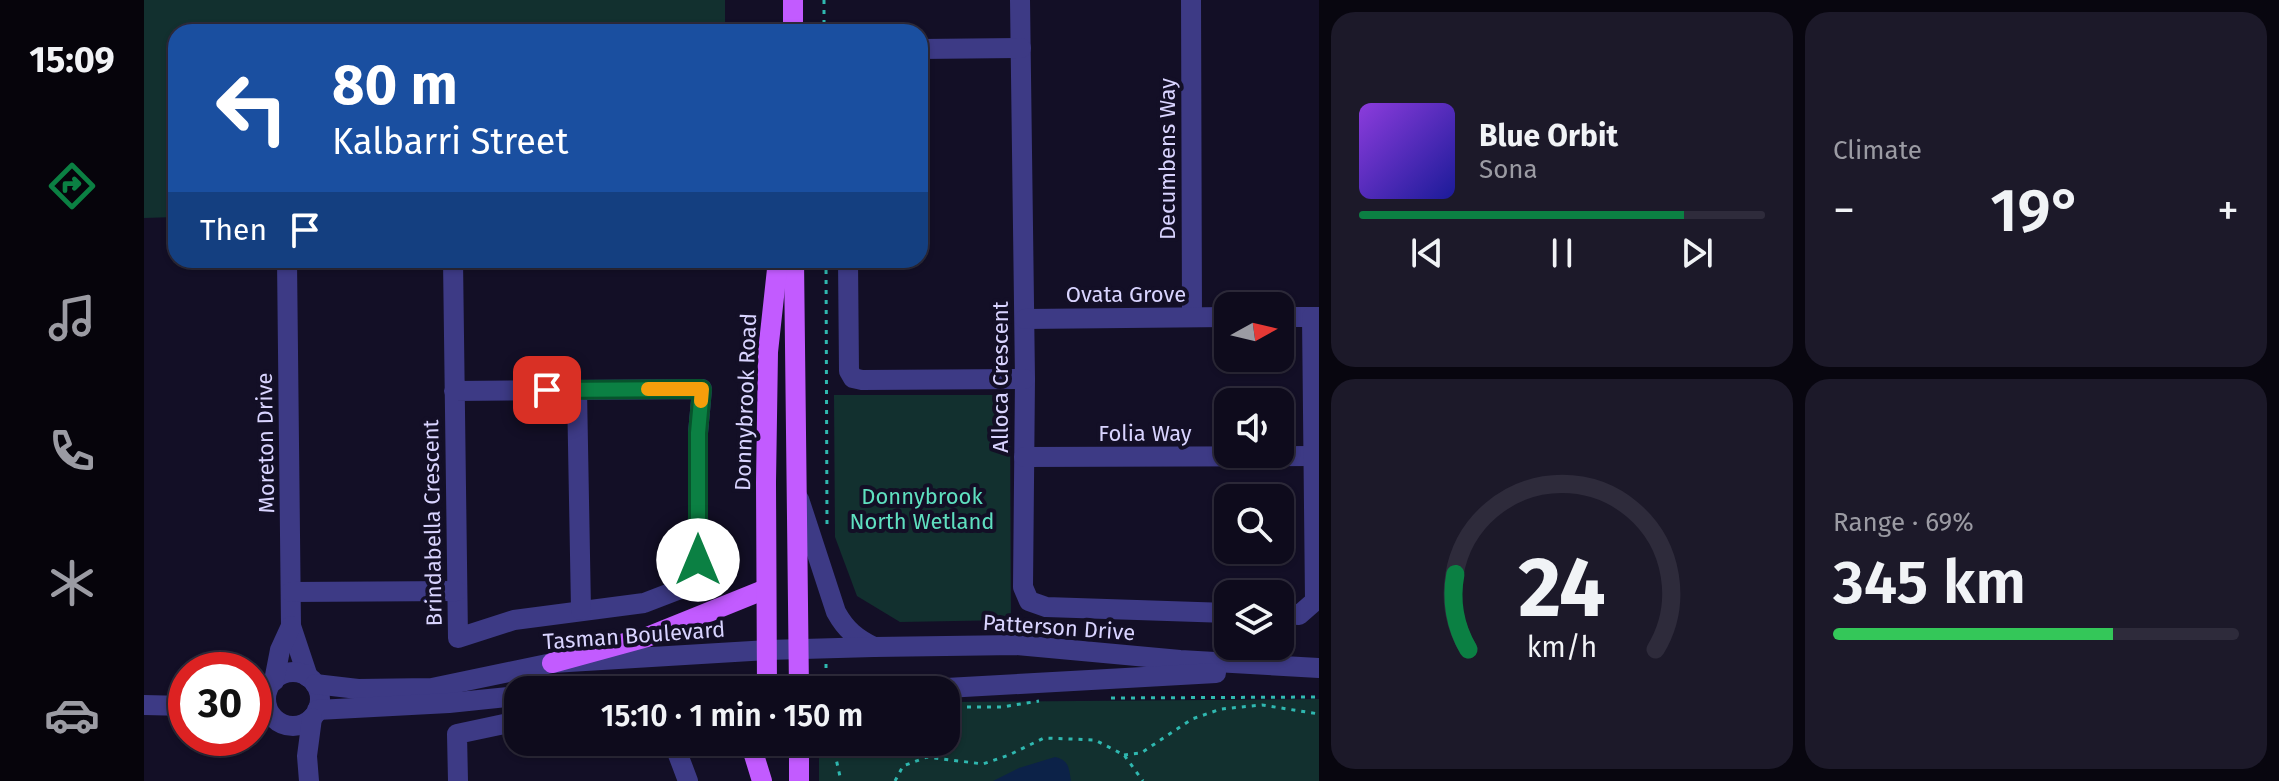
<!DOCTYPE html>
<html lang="en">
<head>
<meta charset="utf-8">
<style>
  body { margin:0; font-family:"Fira Sans",sans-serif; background:#1c1929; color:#f1f3f6; height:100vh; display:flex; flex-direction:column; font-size:30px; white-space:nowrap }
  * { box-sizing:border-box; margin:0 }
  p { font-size:26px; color:#9b9ba3 }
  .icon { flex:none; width:44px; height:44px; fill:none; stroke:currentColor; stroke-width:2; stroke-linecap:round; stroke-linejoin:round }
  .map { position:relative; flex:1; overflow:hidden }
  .sheet { display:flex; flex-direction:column; gap:12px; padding:12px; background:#08060f; width:960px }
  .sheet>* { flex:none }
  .hud { position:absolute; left:24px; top:24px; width:760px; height:244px; border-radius:24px; box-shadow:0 2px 6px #0004,0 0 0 2px #2e2b3b; background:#1a4fa0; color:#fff; overflow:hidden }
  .needle { width:52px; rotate:82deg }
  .fabs { position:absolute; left:1070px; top:292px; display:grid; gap:16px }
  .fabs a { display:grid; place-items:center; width:80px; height:80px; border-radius:16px; background:#0e0b1c; box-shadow:0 2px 6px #0004,0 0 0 2px #2e2b3b; font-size:40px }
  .speed { position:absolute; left:24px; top:652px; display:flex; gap:16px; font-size:40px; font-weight:700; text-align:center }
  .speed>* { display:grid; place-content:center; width:104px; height:104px; border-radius:50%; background:#0e0b1c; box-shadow:0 2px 6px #0004,0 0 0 2px #2e2b3b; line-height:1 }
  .speed .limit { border:12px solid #d22; background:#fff; color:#111 }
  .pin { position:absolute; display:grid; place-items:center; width:68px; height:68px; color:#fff; margin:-34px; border-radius:16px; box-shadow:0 4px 12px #0006 }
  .me { position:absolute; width:88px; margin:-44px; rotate:0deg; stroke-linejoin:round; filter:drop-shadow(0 0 6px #0008) }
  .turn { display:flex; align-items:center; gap:28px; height:168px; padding:0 32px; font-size:36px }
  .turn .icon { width:104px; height:104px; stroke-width:2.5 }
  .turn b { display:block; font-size:56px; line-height:68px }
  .then { display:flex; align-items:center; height:76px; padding:0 32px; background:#0003; gap:16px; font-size:30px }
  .big { font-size:60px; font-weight:600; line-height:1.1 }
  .sheet .widget { flex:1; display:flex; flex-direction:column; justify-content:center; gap:12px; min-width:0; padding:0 28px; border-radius:24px; background:#1c1929 }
  .sheet .dial { align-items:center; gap:0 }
  .dial svg { height:208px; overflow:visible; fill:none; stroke:#2e2b3b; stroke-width:7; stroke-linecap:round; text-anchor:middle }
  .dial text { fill:#f1f3f6; stroke:none }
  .song { display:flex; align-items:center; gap:24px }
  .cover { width:96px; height:96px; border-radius:12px; background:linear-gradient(135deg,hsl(270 70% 55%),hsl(240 70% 35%)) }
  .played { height:8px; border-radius:4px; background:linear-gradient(90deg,#0b8043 80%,#2e2b3b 80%) }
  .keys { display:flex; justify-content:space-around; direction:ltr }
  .heat { display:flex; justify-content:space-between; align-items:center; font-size:44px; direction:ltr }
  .charge { height:12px; border-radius:6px; background:linear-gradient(90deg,#34c759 69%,#2e2b3b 0) }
  .sheet .tiles { flex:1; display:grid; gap:12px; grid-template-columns:repeat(2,1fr) }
  .trip { position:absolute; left:360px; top:676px; width:456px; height:80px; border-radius:24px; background:#0e0b1c; box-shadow:0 2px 6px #0004,0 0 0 2px #2e2b3b; font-weight:600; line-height:80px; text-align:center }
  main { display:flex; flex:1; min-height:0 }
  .tab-bar { display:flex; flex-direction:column; width:144px; justify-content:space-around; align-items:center; background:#06040b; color:#9b9ba3 }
  .tab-bar .icon { width:56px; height:56px }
  .tab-bar .current { color:#0b8043 }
  .tab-bar b { font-size:36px; color:#f1f3f6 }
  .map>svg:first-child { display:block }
  .green { fill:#12302f }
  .water { fill:#0c2248 }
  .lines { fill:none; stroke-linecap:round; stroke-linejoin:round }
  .path { stroke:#2fb8b0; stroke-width:3; stroke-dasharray:4 6; stroke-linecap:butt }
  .minor { stroke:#3d3a85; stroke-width:20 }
  .major { stroke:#c25bff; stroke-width:20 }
  .route-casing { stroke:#07532c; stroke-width:20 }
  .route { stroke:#0b8043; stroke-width:14 }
  .slow { stroke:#f59e0b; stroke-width:14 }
  .labels { text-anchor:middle; stroke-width:8; stroke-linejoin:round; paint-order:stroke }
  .street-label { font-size:22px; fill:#d9d4ff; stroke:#130f26 }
  .park-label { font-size:22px; fill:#5fe0c0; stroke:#130f26 }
</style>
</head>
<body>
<main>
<nav class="tab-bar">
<b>15:09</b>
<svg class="icon current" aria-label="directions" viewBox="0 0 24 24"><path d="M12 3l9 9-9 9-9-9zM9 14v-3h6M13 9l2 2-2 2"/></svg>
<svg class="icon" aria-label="music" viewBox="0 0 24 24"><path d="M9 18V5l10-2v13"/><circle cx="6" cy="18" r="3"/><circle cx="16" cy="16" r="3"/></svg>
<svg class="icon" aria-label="phone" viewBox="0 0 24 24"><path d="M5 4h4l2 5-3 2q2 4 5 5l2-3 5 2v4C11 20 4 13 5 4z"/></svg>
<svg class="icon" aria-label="climate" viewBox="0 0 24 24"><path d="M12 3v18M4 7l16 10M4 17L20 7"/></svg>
<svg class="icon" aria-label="car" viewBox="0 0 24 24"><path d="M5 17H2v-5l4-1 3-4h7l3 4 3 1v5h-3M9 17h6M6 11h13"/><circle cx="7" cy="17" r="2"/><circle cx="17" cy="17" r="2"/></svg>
</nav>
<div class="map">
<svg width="1175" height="781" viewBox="0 0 1175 781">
  <rect width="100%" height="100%" fill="#130f26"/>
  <g class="green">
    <polygon points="0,0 581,0 581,32 32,32 32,217 0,218"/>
    <polygon points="690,395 858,395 866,401 867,620 756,622 713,596 691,537"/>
    <polygon points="1175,699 1175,781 675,781 675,742 802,742 802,702"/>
  </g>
  <path class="water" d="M911 757C925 760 925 768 927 781H849L875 768Z"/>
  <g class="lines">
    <g class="path">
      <polyline points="680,0 680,32"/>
      <polyline points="680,31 710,32"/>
      <polyline points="682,260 683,528"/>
      <polyline points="682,664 682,690"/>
      <polyline points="967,698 1175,697"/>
      <polyline points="803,707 858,707 895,701"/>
      <polyline points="693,742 691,754 697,781"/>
      <polyline points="980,755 997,753 1048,719 1077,709 1118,705 1175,714"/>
      <polyline points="751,781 759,766 783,757 839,764 865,755 900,738 951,740 980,755 999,781"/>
    </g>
    <g class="minor">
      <polyline points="876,0 881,379 879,587 885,601 902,607 1084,613"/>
      <polyline points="1047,0 1048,317"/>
      <polyline points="776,49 877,48"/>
      <polyline points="143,260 147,626 164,677"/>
      <polyline points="309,260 314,638 370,620 500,603 539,588 550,571 554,560 554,433 558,389 310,391"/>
      <polyline points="704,260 705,371 709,378 718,380 881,379"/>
      <polyline points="1136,317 1175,317"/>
      <polyline points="881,319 1084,317"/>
      <polyline points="433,390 437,610"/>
      <polyline points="880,457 1169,456"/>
      <path d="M655 499 692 612C702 630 712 638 730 647"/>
      <polyline points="147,592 313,591"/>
      <polyline points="1136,614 1155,615 1171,601 1168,317"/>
      <circle cx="149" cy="699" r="27"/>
      <polyline points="130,681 136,650 147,626"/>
      <polyline points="171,684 214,689 288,688 408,663 623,650 730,647 873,645 1036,660 1175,668"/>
      <polyline points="461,690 518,688 569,690"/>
      <polyline points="766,690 1072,673"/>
      <polyline points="0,705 42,706"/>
      <polyline points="173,710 305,703 374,696"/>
      <polyline points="526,742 530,744 544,781"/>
      <polyline points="165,781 163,756 168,718"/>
      <polyline points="314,781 313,734 374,721"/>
    </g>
    <g class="major">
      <polyline points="649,0 649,32"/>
      <polyline points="650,260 655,690"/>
      <polyline points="408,663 503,637 622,589"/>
      <polyline points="623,690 622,482 624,352 634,260"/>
      <polyline points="606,742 618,781"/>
      <polyline points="655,742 655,781"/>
    </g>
  </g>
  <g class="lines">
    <defs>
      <polyline id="route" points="403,390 558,389 554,433 554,560"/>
    </defs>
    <use href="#route" class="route-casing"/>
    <use href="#route" class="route"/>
    <polyline class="slow" points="504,389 558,389 557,401"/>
  </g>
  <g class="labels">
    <g class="street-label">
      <text transform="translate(1023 159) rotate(-90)" y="8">Decumbens Way</text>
      <text x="982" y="302">Ovata Grove</text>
      <text transform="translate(856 377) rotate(-90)" y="8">Alloca Crescent</text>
      <text transform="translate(601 402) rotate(-88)" y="8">Donnybrook Road</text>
      <text x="1001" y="441">Folia Way</text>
      <text transform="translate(121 443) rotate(-91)" y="8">Moreton Drive</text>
      <text transform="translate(288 523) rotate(-91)" y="8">Brindabella Crescent</text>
      <text transform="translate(915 627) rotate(4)" y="8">Patterson Drive</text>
      <text transform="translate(490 635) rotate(-4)" y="8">Tasman Boulevard</text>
    </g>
    <g class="park-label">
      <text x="778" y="504">Donnybrook<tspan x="778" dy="25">North Wetland</tspan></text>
    </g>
  </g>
</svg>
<div class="fabs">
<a><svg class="needle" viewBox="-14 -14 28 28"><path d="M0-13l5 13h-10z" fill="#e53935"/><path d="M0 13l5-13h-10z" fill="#9b9ba3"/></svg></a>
<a><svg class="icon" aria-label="sound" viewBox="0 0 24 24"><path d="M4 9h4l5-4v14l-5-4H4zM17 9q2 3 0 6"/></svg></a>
<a><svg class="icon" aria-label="search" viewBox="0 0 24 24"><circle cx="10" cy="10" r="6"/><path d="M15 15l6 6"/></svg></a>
<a><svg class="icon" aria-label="layers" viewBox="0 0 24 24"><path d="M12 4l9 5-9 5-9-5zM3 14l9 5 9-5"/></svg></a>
</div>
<div class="speed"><div class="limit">30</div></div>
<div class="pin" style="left:403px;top:390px;background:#d93025"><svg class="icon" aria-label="arrive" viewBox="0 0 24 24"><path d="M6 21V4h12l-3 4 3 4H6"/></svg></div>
<svg class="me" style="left:554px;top:560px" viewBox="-20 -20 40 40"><circle r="19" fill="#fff"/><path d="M0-13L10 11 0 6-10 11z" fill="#0b8043"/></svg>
<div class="trip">15:10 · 1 min · 150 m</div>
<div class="hud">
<div class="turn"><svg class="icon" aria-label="left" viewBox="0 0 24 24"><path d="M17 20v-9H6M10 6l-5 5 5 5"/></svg><div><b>80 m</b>Kalbarri Street</div></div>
<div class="then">Then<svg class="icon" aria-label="arrive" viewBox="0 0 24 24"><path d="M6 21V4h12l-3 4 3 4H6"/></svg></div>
</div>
</div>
<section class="sheet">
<div class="tiles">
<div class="widget">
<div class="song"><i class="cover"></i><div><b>Blue Orbit</b><p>Sona</p></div></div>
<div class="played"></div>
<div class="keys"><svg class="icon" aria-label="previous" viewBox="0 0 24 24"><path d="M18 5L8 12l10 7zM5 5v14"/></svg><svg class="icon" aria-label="pause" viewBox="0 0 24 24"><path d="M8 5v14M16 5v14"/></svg><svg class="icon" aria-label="next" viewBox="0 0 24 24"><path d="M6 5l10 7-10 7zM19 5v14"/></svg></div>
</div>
<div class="widget"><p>Climate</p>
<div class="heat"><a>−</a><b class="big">19°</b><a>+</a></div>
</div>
<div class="widget dial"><svg viewBox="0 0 100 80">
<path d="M14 69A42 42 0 1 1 86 69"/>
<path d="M14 69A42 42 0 0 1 9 40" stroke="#0b8043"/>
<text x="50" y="56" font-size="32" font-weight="700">24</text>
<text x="50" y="72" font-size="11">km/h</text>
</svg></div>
<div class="widget"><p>Range · 69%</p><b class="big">345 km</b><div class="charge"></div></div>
</div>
</section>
</main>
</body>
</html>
